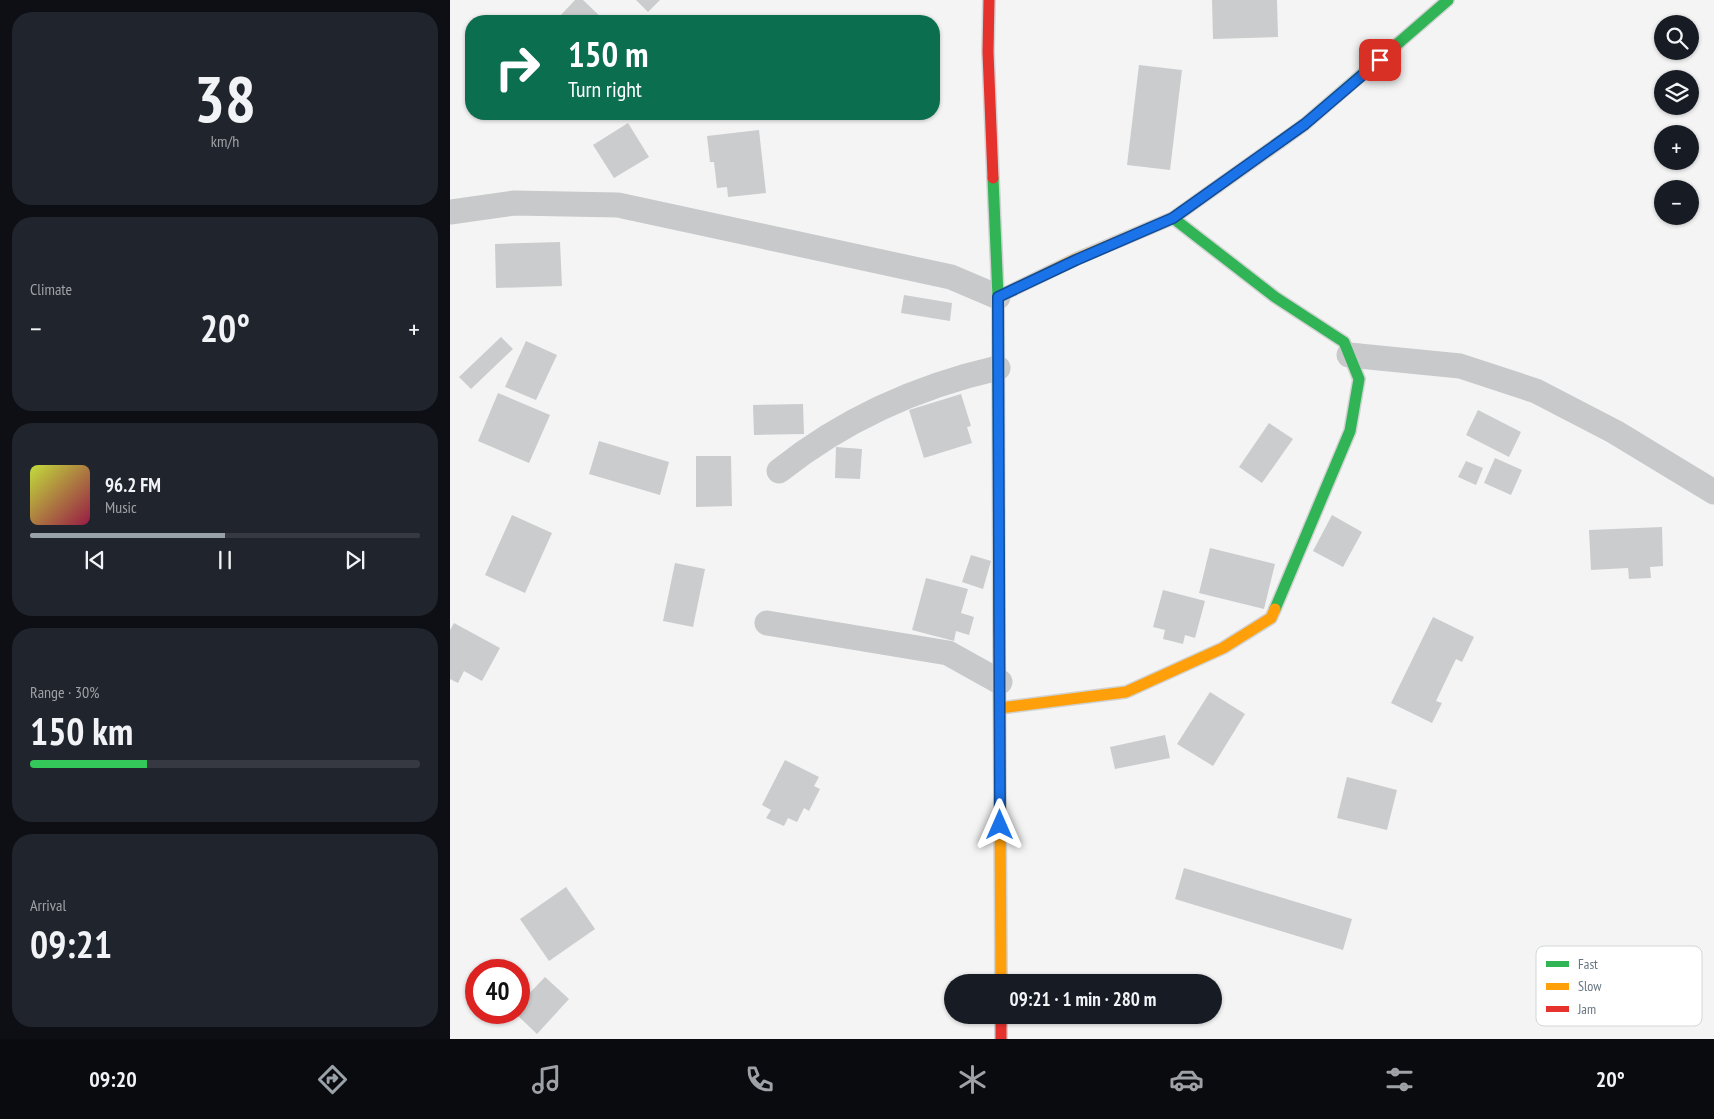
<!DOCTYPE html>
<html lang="en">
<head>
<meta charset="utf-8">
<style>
  body { margin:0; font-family:"PT Sans Narrow",sans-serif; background:#20242c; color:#f1f3f6; height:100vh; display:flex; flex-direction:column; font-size:19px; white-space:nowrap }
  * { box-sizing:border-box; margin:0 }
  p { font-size:16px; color:#9ea1a6 }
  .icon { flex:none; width:28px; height:28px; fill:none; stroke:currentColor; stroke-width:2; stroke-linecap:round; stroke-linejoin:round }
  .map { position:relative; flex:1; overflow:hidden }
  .side { display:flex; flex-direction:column; gap:12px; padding:12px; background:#0d0f14; width:450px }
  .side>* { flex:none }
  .guide { position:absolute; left:15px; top:15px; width:475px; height:105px; border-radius:20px; box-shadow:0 1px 4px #0004; background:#0b6e4f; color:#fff; overflow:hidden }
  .buttons { position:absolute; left:1204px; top:15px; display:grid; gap:10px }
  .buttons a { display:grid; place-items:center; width:45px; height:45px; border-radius:50%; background:#171b24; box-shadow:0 1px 4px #0004; font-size:25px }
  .speed { position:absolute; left:15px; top:959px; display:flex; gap:10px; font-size:25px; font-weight:700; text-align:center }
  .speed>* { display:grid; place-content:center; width:65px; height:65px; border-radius:50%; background:#171b24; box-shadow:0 1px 4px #0004; line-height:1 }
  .speed .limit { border:8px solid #d22; background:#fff; color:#111 }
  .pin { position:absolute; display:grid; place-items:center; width:42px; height:42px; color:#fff; margin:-21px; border-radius:10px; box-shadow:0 2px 8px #0006 }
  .me { position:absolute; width:55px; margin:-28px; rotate:0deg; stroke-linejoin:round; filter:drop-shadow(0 0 4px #0008) }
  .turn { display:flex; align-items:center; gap:18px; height:105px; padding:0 20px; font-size:22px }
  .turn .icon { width:65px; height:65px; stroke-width:2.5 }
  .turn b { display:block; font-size:35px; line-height:42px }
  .big { font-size:38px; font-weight:700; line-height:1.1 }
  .side .tile { flex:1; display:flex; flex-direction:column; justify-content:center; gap:8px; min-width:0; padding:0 18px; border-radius:20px; background:#20242c }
  .side .dial { align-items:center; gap:0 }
  .dial b { font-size:65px; line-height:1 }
  .song { display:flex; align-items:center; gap:15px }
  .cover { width:60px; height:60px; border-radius:8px; background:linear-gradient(135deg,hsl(70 70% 55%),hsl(340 70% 35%)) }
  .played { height:5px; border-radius:2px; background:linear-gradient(90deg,#99a1a9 50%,#363941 50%) }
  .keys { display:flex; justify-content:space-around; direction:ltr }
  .heat { display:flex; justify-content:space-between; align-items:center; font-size:28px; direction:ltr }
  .charge { height:8px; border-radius:4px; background:linear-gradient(90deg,#34c759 30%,#363941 0) }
  .trip { position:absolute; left:494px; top:974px; width:278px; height:50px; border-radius:25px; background:#171b24; box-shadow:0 1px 4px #0004; font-weight:700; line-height:50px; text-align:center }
  .tab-bar { display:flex; height:80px; justify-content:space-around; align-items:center; background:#090b0e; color:#9ea1a6 }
  .tab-bar .icon { width:35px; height:35px }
  .tab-bar .active { color:#99a1a9 }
  .tab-bar b { font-size:22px; color:#f1f3f6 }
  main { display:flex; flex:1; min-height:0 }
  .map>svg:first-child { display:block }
  .building { fill:#cbcccd }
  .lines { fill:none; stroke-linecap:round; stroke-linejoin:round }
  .fast-casing { stroke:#d1d2d2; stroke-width:14 }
  .slow-casing { stroke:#d1d2d2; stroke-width:14 }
  .jam-casing { stroke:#d1d2d2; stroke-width:14 }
  .street { stroke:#c7c9ca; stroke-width:25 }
  .fast { stroke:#30b455; stroke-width:11 }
  .slow { stroke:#ff9f0a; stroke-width:11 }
  .jam { stroke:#e5322d; stroke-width:11 }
  .route-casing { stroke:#114b97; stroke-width:12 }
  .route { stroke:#1a73e8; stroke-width:9 }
  .key { fill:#fff; stroke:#d2d6d9; stroke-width:1 }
  .key-label { font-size:14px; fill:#687580 }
</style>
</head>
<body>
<main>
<section class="side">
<div class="tile dial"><b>38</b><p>km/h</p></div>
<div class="tile"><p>Climate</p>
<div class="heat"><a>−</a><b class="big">20°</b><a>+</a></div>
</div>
<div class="tile">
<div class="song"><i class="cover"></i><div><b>96.2 FM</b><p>Music</p></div></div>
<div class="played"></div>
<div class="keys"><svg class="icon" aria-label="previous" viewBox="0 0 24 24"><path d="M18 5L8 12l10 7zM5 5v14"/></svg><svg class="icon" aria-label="pause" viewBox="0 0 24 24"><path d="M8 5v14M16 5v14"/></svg><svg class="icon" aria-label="next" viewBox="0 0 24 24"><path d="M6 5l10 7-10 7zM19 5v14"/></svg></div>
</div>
<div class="tile"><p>Range · 30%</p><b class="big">150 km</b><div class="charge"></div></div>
<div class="tile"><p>Arrival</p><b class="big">09:21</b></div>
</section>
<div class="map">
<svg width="1264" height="1039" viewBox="0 0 1264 1039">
  <rect width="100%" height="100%" fill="#f4f4f4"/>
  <g class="building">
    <polygon points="125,0 133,0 155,21 116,21 110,16"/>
    <polygon points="186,0 210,0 198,12"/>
    <polygon points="762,0 827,0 828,37 763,39"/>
    <polygon points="689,65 732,70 720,170 677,165"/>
    <polygon points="178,123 199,157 164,178 143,145"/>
    <polygon points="309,130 316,193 278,197 277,187 267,188 264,162 260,162 257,136"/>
    <polygon points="110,242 112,286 46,288 45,244"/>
    <polygon points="454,295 502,303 500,321 451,313"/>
    <polygon points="51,337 63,349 21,389 9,377"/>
    <polygon points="76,341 107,355 86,400 55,387"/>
    <polygon points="48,393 100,415 79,463 28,441"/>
    <polygon points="511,394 521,426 517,427 522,443 474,458 459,410"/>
    <polygon points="353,404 354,434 304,435 303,405"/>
    <polygon points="1028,410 1071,432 1059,457 1016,435"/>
    <polygon points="819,423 843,439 812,483 789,467"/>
    <polygon points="149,441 219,462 210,495 139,474"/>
    <polygon points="386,447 412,449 410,479 385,478"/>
    <polygon points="246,456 281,456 282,506 246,507"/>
    <polygon points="1045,458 1072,470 1061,495 1034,483"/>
    <polygon points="1016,461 1033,468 1026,485 1008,477"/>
    <polygon points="62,515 102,533 75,593 35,575"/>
    <polygon points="882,515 912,532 893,567 863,551"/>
    <polygon points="1212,527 1213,566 1200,567 1201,578 1179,579 1178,568 1141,570 1139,530"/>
    <polygon points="760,548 825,564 814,609 749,593"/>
    <polygon points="521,555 541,561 533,589 512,582"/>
    <polygon points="225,563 255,569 243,627 213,621"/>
    <polygon points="476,578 518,589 511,613 524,617 519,635 506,631 504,641 462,630"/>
    <polygon points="713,590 755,601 745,638 735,635 733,644 713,639 715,630 703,627"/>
    <polygon points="983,617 1024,637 1012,662 1006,659 986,701 992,703 982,723 941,703"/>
    <polygon points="4,623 50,648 32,681 14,671 8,683 0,679 0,630"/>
    <polygon points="760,692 795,714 763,766 727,744"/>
    <polygon points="715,735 720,758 665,769 660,747"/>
    <polygon points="335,760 369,777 364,786 370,789 359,811 354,808 347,822 338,818 334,826 316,818 321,810 312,805"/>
    <polygon points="897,777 947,790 937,830 887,818"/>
    <polygon points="734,868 902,919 893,950 725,899"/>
    <polygon points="116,887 145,929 99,961 70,919"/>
    <polygon points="95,977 119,999 87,1034 64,1012 69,1012 69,1004"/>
  </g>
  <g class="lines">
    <defs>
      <g id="fast">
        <polyline points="830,142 855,124 998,0"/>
        <polyline points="543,178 548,297 549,633"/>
        <polyline points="723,218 825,297 894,342 909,379 900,431 825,609"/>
      </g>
      <g id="slow">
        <polyline points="548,297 626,259 723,218 830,142"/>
        <polyline points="549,633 551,982"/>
        <polyline points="550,708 676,692 773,648 821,618 825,609"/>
      </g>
      <g id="jam">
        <polyline points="539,0 538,52 543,178"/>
        <polyline points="551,1015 551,1039"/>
      </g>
    </defs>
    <use href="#fast" class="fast-casing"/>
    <use href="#slow" class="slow-casing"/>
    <use href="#jam" class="jam-casing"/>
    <g class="street">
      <polyline points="0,212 64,203 168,205 501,277 548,297"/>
      <polyline points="899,355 1010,366 1086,391 1165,432 1264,492"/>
      <path d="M329 471C393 420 469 386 548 368"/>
      <polyline points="317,623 498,653 550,682"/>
    </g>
    <use href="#fast" class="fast"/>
    <use href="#slow" class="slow"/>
    <use href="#jam" class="jam"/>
  </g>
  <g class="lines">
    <defs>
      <polyline id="route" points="550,825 548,297 626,260 723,218 855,124 930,60"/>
    </defs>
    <use href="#route" class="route-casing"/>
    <use href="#route" class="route"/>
  </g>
  <rect x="1086" y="946" width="166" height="80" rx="8" class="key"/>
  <rect x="1096" y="961" width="23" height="6" fill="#30b455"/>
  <rect x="1096" y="983" width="23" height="7" fill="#ff9f0a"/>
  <rect x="1096" y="1006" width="23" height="6" fill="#e5322d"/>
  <g class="key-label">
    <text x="1128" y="969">Fast</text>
    <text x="1128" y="991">Slow</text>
    <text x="1128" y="1014">Jam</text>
  </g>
</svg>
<div class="buttons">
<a><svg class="icon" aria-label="search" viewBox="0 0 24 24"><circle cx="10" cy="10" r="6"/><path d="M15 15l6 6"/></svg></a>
<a><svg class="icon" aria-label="layers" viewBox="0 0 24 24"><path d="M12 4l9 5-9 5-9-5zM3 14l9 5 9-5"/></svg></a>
<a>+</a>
<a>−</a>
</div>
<div class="speed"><div class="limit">40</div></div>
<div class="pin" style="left:930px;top:60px;background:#d93025"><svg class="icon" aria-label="arrive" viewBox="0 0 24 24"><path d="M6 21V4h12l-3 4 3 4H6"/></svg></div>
<svg class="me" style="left:550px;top:825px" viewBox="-20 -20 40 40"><path d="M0-17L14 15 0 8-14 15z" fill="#1a73e8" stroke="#fff" stroke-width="4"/></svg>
<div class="trip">09:21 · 1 min · 280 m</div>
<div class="guide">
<div class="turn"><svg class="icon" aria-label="right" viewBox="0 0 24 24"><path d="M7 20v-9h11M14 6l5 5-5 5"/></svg><div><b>150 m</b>Turn right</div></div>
</div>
</div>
</main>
<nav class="tab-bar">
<b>09:20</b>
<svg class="icon active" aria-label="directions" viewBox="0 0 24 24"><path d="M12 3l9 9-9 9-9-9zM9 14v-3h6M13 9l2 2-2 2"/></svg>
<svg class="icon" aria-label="music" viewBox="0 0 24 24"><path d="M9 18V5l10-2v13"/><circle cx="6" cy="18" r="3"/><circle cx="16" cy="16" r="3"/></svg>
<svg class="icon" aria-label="phone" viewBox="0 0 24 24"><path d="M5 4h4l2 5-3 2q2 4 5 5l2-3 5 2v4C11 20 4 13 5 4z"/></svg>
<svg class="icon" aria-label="climate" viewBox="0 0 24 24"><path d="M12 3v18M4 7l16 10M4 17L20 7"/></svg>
<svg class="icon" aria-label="car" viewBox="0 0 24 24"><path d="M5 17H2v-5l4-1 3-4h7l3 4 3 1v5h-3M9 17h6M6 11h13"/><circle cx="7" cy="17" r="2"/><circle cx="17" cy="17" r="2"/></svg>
<svg class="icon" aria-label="filters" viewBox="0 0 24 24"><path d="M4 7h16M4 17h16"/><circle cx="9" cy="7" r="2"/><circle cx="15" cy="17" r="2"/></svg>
<b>20°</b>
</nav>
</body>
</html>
